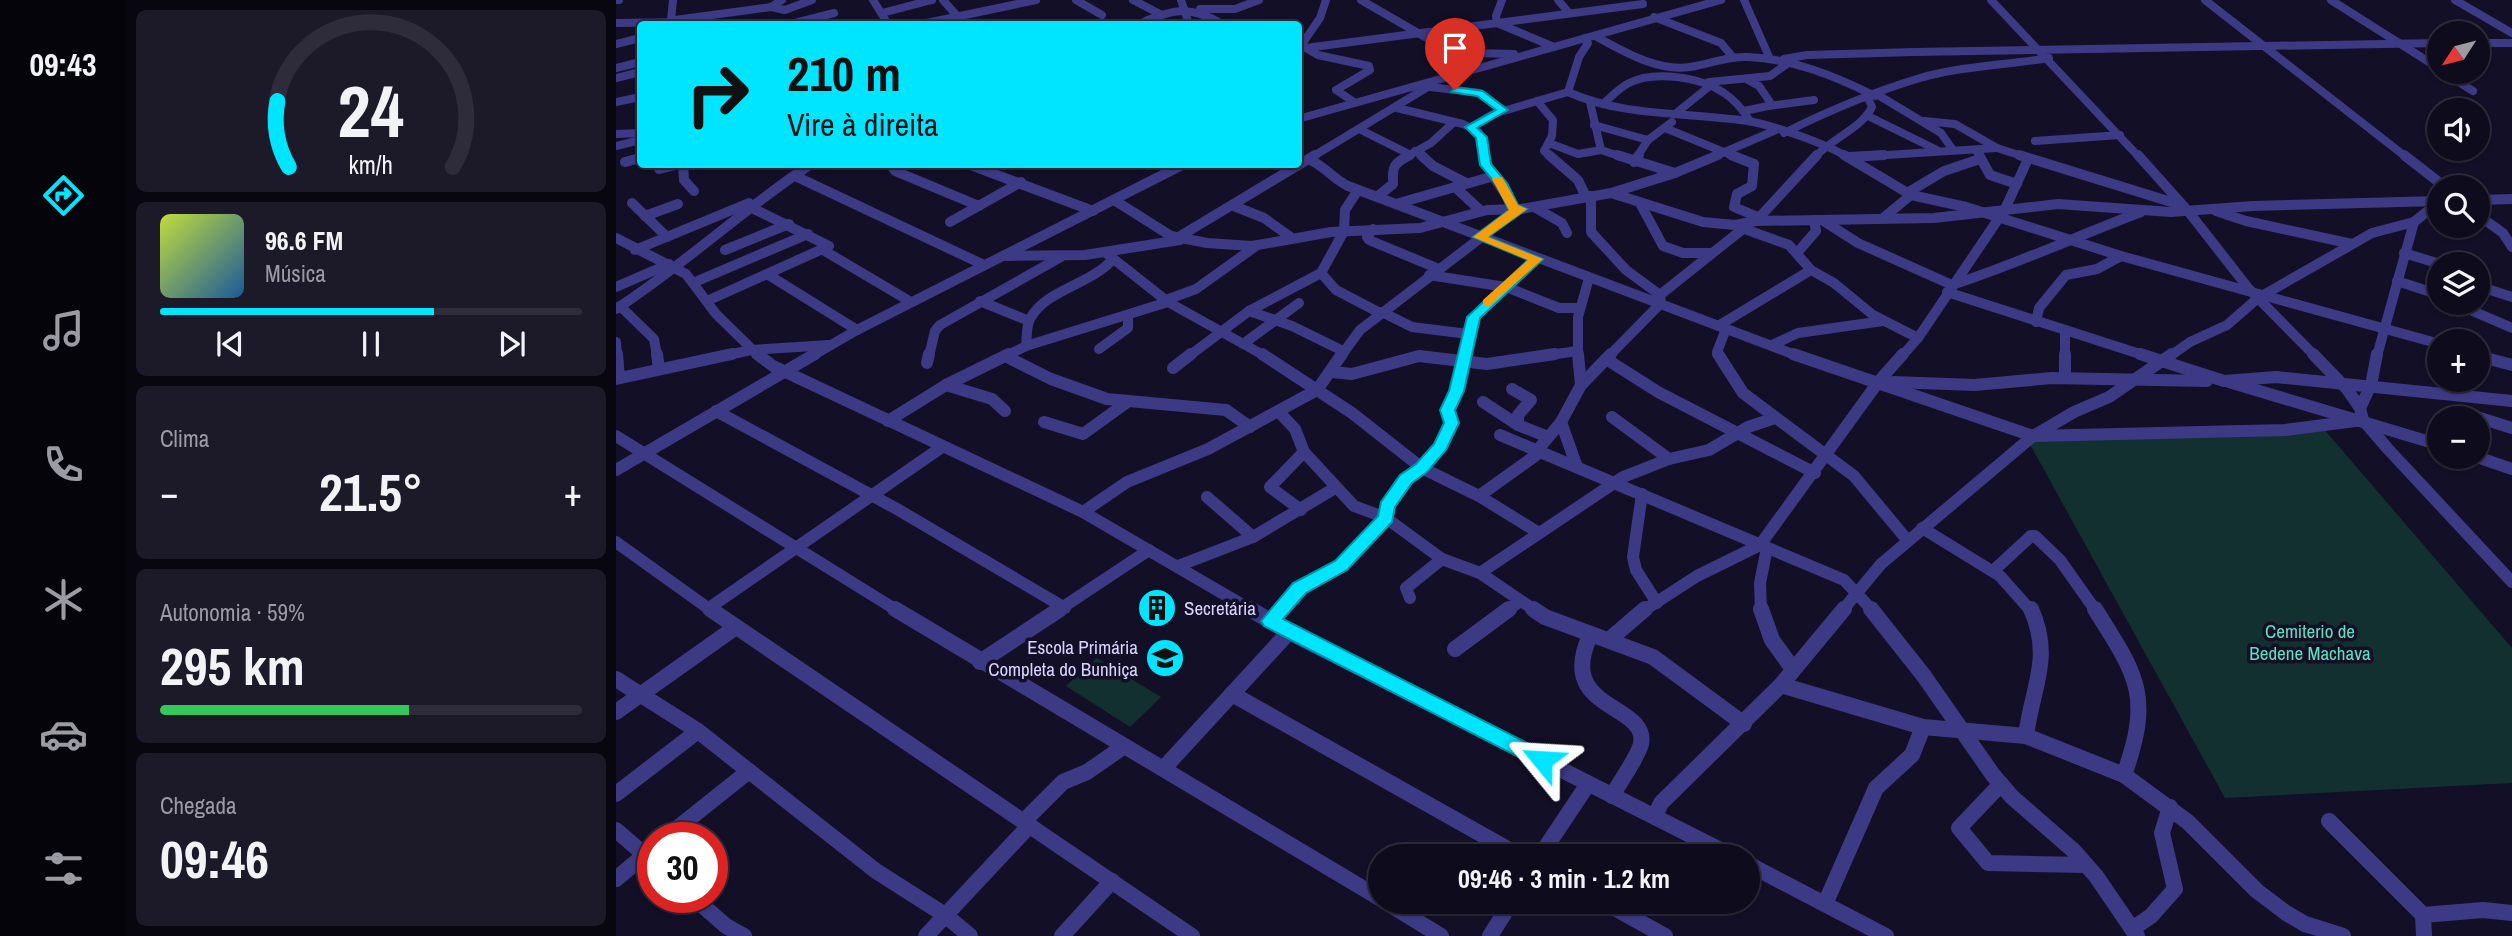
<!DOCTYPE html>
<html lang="pt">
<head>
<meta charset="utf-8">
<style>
  body { margin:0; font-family:"Archivo Narrow",sans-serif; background:#1c1929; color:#f1f3f6; height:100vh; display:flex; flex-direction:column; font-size:26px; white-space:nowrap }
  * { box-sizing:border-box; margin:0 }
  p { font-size:23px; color:#9b9ba3 }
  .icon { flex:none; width:38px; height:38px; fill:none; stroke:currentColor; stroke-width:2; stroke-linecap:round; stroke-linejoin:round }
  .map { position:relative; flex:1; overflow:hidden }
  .drawer { display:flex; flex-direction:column; gap:10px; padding:10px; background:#08060f; width:490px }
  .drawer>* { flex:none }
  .banner { position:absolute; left:21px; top:21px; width:665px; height:147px; border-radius:7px; box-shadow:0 2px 5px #0004,0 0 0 2px #2e2b3b; background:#00e5ff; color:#111; overflow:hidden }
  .needle { width:46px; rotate:234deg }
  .controls { position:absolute; left:1811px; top:21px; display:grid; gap:14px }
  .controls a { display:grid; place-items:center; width:63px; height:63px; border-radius:50%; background:#0e0b1c; box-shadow:0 2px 5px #0004,0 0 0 2px #2e2b3b; font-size:35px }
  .speed { position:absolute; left:21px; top:822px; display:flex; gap:14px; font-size:35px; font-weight:700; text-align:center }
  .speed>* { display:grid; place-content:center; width:91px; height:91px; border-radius:50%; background:#0e0b1c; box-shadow:0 2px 5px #0004,0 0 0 2px #2e2b3b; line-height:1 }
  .speed .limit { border:10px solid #d22; background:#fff; color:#111 }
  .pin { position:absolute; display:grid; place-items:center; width:60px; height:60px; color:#fff; margin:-72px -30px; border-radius:50% 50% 50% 0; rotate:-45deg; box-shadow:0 0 7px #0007 }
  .pin .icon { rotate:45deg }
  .me { position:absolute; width:77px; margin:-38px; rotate:297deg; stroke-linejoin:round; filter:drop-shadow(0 0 5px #0008) }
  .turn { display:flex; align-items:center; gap:24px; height:147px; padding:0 35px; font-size:32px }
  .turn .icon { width:91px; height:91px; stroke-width:2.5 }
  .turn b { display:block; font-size:49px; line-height:60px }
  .big { font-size:52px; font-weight:700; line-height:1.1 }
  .drawer .card { flex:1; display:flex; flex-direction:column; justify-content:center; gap:10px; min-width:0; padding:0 24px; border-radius:10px; background:#1c1929 }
  .drawer .dial { align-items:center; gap:0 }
  .dial svg { height:182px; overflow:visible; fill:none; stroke:#2e2b3b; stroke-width:7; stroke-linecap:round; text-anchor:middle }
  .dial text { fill:#f1f3f6; stroke:none }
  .song { display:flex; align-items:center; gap:21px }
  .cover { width:84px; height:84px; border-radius:10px; background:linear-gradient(135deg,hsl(70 70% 55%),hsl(210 70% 35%)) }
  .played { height:7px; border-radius:4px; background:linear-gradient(90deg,#00e5ff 65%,#2e2b3b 65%) }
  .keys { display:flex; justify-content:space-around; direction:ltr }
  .heat { display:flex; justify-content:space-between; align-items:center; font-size:38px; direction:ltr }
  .charge { height:10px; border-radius:5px; background:linear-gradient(90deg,#34c759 59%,#2e2b3b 0) }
  .trip { position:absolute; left:752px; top:844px; width:392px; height:70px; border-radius:35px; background:#0e0b1c; box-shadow:0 2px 5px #0004,0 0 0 2px #2e2b3b; font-weight:700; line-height:70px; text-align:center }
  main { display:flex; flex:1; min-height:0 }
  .tabs { display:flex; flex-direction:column; width:126px; justify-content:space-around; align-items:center; background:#06040b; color:#9b9ba3 }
  .tabs .icon { width:49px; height:49px }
  .tabs .on { color:#00e5ff }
  .tabs b { font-size:32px; color:#f1f3f6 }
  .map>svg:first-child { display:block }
  .green { fill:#12302f }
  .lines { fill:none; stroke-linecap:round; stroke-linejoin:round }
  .minor-far3 { stroke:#3d3a85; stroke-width:8 }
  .minor-far2 { stroke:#3d3a85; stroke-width:10 }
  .minor-far1 { stroke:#3d3a85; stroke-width:12 }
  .minor { stroke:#3d3a85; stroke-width:16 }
  .route { fill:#00e5ff; stroke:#0095a6; stroke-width:2 }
  .slow { fill:#f59e0b }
  .labels { text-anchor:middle; stroke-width:7; stroke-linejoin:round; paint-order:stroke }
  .poi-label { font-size:19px; fill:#d9d4ff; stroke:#130f26; text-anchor:start }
  .park-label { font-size:19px; fill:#5fe0c0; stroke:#130f26 }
</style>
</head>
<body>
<main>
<nav class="tabs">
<b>09:43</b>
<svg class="icon on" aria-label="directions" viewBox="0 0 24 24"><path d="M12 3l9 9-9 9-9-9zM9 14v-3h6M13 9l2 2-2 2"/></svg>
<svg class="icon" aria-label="music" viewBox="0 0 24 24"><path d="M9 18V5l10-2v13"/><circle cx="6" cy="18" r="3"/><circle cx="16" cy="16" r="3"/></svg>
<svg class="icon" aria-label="phone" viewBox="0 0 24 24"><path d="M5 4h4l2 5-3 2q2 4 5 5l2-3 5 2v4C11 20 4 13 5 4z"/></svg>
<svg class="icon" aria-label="climate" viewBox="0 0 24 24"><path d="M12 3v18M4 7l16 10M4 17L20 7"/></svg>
<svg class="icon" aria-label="car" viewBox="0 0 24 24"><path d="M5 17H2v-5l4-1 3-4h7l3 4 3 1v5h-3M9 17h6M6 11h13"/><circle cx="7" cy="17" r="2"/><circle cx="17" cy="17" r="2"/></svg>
<svg class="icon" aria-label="filters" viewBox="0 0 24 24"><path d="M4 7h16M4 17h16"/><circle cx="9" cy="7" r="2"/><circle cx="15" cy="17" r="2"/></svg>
</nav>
<section class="drawer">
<div class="card dial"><svg viewBox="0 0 100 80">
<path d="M14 69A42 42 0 1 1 86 69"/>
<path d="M14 69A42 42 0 0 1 9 40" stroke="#00e5ff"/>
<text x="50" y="56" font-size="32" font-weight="700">24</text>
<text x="50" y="72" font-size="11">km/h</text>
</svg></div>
<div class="card">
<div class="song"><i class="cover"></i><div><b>96.6 FM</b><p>Música</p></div></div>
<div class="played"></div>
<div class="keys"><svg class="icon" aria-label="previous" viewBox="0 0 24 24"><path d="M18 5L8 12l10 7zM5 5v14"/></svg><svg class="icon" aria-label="pause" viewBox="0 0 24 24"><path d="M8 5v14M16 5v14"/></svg><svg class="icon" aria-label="next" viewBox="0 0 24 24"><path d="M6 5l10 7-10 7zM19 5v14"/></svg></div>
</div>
<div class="card"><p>Clima</p>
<div class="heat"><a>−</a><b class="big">21.5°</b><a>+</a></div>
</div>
<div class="card"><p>Autonomia · 59%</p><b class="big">295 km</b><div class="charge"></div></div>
<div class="card"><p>Chegada</p><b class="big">09:46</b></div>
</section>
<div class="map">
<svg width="1896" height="936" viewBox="0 0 1896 936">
  <rect width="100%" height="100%" fill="#130f26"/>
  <g class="green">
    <polygon points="1707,428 1896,648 1896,783 1609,798 1411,439"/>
    <polygon points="481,658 545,697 514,727 450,686"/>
  </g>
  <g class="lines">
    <g class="minor-far3">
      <polyline points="0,0 3,0"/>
      <polyline points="257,0 272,24"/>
      <polyline points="327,0 342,17"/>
      <polyline points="460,0 486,15"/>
      <polyline points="517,0 544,14"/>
      <polyline points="565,0 573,24"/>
      <polyline points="745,0 821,44 858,53 898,54"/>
      <polyline points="886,0 880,16 881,23 938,47"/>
      <polyline points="942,0 953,13"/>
      <polyline points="1128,0 1154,59"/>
      <polyline points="1375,0 1523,157"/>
      <polyline points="1589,0 1790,157"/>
      <polyline points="1715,0 1824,69"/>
      <polyline points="1839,0 1896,33"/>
      <polyline points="155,7 169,10 196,0"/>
      <polyline points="584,9 619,9 643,0"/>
      <polyline points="266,13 316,0"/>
      <polyline points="1038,17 1105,43 1115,55"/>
      <polyline points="55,20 57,0"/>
      <polyline points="59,20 155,7 166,0"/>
      <polyline points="0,23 66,22"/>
      <polyline points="175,24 218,13"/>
      <polyline points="306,24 420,0"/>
      <path d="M523 24C555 9 575 5 606 24"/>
      <path d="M979 36C1007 51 1041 72 1074 67 1095 64 1110 56 1132 57 1177 59 1219 76 1259 96"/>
      <polyline points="1862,43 1896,43"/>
      <polyline points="0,44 24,38"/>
      <polyline points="690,48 702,55 753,66 754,70 720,90 738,102"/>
      <polyline points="682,49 1027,4"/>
      <polyline points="682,50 704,18 710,0"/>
      <polyline points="1168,59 1191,55 1298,52 1824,43"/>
      <polyline points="0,68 24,62"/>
      <polyline points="1827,72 1857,91"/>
      <polyline points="0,78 24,72"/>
      <polyline points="1093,82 1154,76 1175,61"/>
      <polyline points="814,87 864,93 887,110"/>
      <polyline points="952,92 963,57 972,43 969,38"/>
      <polyline points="1262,95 1325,133 1337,150"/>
      <polyline points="921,101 937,120 936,136 928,151 935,157"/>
      <polyline points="0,102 24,97"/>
      <polyline points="974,102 985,150"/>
      <path d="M987 104C995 97 1003 88 1013 83 1038 70 1085 77 1108 93 1119 100 1127 110 1134 121"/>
      <polyline points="1152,106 1198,100"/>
      <polyline points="781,108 847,124 863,132 868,157"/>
      <polyline points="1128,111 1152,106 1154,102 1143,86 1132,80"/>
      <polyline points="1059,114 1095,85"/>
      <polyline points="1252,116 1321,150"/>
      <polyline points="682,119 1105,0"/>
      <polyline points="1308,121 1339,124 1381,148 1409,157"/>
      <polyline points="978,125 1032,140"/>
      <path d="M855 127 877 114 952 92C1007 117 1072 112 1131 121 1154 124 1211 144 1231 157"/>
      <polyline points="1049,128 1120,157"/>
      <polyline points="745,130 793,154"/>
      <path d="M1168 133C1212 111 1257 92 1304 78 1345 66 1391 65 1433 58"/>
      <polyline points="0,134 24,133"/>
      <polyline points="1419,141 1504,135"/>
      <polyline points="933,143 962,154 985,150 1006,157"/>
      <polyline points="0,146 24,140"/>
      <polyline points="799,151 808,157"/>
      <polyline points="1361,152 1364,157"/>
      <polyline points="696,157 815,85"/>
      <polyline points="790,157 815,143 838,122"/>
      <polyline points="1021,157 1032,140 1056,122"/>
      <polyline points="1097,157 1160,130"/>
      <path d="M1199 157C1215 139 1246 128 1256 107L1252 98"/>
      <polyline points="1239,157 1381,148"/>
    </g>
    <g class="minor-far2">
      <polyline points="805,155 817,166 850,183"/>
      <path d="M868 155C872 173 889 191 898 208"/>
      <polyline points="933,155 962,180 970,197"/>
      <polyline points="1001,155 1059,173"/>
      <polyline points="1115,155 1138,164 1136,186 1121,194 1118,207 1142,217"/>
      <polyline points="1228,155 1295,195 1350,207 1505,256 1824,344"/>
      <polyline points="1363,155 1374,175 1401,184"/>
      <polyline points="1403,155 1565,205"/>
      <polyline points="1522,155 1572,211 1633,289 1699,356"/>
      <polyline points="1788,155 1829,187"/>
      <polyline points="1233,157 1268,155"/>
      <path d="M694 160C710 167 717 179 732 186L1182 356"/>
      <polyline points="9,162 24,158"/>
      <polyline points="1018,162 1023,155"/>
      <polyline points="67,164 68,180 78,191"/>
      <polyline points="282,164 277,168 279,171 363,206"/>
      <polyline points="352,164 477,211"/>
      <polyline points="43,169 64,164"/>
      <polyline points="179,176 368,265"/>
      <polyline points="839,187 865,211"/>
      <polyline points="742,190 729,210 728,231 705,273 720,290 764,313"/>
      <polyline points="995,193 1059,173 1102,155"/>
      <polyline points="1291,193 1328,171 1364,159"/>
      <path d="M762 196 777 184C776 166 778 163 794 155"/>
      <polyline points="975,196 975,232 1010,270 1044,295 1045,303 993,356"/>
      <polyline points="498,200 555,236 591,243 636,246 715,232 804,228 871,210 905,209 995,193 1087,222 1119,225 1140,221 1318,218 1442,204 1555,212 1637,206 1824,201"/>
      <polyline points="1862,200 1896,199"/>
      <polyline points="16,203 51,237"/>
      <polyline points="783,203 878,176"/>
      <polyline points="1025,205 1047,246 1067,253 1096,253"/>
      <polyline points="618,206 648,218 676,238"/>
      <polyline points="918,207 946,223 951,233"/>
      <polyline points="1600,211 1630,221 1736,244"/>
      <polyline points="1862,215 1887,233 1896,247"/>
      <polyline points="29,216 62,204"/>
      <polyline points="1267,218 1295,195"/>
      <path d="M1206 220 1242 243 1336 285C1401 264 1461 236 1525 212"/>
      <polyline points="1140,221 1201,155"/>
      <polyline points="334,222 405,182"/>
      <polyline points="1123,227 1173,245 1195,270 1218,283 1257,315 1302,338"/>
      <polyline points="757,229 751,237 753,240 823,269"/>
      <polyline points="0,238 70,274 100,314 143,356"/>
      <polyline points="561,238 699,155"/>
      <polyline points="19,250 133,203"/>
      <polyline points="109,250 173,224"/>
      <polyline points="207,250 295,302"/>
      <polyline points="490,253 552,302 649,356"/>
      <polyline points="1181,253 1200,231 1198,220"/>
      <polyline points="1788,253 1824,264"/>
      <polyline points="390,256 469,255 564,240"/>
      <polyline points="151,274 241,330"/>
      <polyline points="813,275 890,287 943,308 962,308"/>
      <polyline points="1781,281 1824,295"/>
      <polyline points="79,282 192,234"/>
      <polyline points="1862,286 1896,297"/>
      <polyline points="0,287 53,264"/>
      <polyline points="1331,292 1530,356"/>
      <polyline points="1649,294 1756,233 1798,222"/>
      <polyline points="1044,295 1128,228"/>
      <polyline points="550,300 580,289 640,246"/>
      <polyline points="91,301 213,246 134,207"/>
      <polyline points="364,301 413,321"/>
      <polyline points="1838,303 1896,328"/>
      <polyline points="4,306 38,339 41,356"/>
      <path d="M0 309C68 265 127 209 195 164"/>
      <polyline points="633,311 676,326 727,351"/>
      <polyline points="766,312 796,327 852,334"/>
      <polyline points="1420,322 1423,308 1450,275 1481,269 1505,256"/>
      <polyline points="1102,326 1195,270"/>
      <polyline points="1449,330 1449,356"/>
      <polyline points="0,342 1,356"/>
      <polyline points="627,344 683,303"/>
      <polyline points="1156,345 1182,333 1267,321"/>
      <path d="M410 346C411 338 410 327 414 319 430 289 475 285 497 259"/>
      <polyline points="483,349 512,328 512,315"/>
      <polyline points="108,356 135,350 213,345"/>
      <polyline points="196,356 241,330 568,164"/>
      <polyline points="313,356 319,331 324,325 445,257"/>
      <polyline points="390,356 410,346 552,302"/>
      <polyline points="573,356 633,311 705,273"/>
      <polyline points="725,356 744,330 901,210"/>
      <polyline points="849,356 858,317 920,259"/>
      <polyline points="927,356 961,351"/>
      <polyline points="962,356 962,317 973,278"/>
      <polyline points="1103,356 1101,352 1110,329"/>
      <polyline points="1286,356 1302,338 1389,209 1412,159"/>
      <polyline points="1554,356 1574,342 1611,325 1642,298"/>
      <polyline points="1761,356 1798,222 1823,202"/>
    </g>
    <g class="minor-far1">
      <polyline points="1,354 3,378"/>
      <polyline points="41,354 43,369"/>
      <polyline points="141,354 157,366 467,512 637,611"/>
      <polyline points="646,354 736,413 806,468 863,496 923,533"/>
      <polyline points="962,354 965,385"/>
      <polyline points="1102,354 1127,393 1238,476 1292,541"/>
      <polyline points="1177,354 1417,436 1669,430 1747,420"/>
      <polyline points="1449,354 1449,377"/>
      <polyline points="1524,354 1608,381 1660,377 1896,401"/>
      <polyline points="1697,354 1731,389 1744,408 1747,420 1772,449 1896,582"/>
      <polyline points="1862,356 1896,365"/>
      <polyline points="391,357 435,379 491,399 610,410 634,427"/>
      <polyline points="990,359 1042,392 1199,473"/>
      <polyline points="311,363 313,354"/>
      <polyline points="557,368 575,354"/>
      <polyline points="716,372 736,374 803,356 871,364 939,354"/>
      <polyline points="0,379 116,354"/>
      <polyline points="1277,382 1359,385 1436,378 1591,381"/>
      <polyline points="1613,382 1824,445"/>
      <polyline points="330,385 376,399 389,411"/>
      <polyline points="896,389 915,400 902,415 902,425"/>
      <polyline points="867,402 902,425 932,437"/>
      <polyline points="1744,408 1755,385 1761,354"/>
      <polyline points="100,411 281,509 449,608"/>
      <polyline points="663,412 679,429 688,452 738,506 770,518 826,559 864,573 920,611"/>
      <polyline points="1848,413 1896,428"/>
      <polyline points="996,417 1053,459"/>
      <polyline points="272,421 330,385 393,354"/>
      <polyline points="428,422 467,434 510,403"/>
      <polyline points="945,422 961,467"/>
      <polyline points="884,435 1228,580 1257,611"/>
      <polyline points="0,436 282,611"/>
      <polyline points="920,452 945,422 965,385 995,354"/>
      <polyline points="1861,457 1896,469"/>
      <polyline points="0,470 199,354"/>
      <polyline points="1026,494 1017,557 1020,570 1041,603"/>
      <polyline points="863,496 923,453"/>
      <polyline points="591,497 637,537"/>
      <polyline points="685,510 654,487 688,452"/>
      <polyline points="467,512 511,482 592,449 701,390 726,354"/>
      <polyline points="1306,528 1384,576 1415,611"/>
      <polyline points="0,542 96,611"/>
      <polyline points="562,566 637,537 719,488"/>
      <polyline points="1377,571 1415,536 1419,536 1444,560 1480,611"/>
      <polyline points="864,573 1007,477 1053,459 1093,450 1132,427 1159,418"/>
      <polyline points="794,598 790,588 826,559"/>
      <polyline points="93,608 326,447"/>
      <polyline points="441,611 533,550"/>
      <polyline points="663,611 684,588 725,565 770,518 771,506 778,494 825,446 835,423 831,409 841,391 849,354"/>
      <polyline points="891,611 904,601"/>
      <polyline points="1027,611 1081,576 1144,545 1263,381 1287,354"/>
      <polyline points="1145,611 1144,583 1151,548"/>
      <polyline points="1226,611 1265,564 1417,436 1458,412 1493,397 1556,354"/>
    </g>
    <g class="minor">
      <polyline points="94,609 576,936"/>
      <polyline points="279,609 765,899"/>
      <polyline points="634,609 673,632 1116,856"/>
      <polyline points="917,609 929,617 1037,657 1128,724"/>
      <polyline points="1145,609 1156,640 1177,669"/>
      <polyline points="1255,609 1308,676 1377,775 1396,797 1458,851 1480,876 1521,936"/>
      <path d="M1479 609C1522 677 1536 696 1508 775"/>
      <polyline points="654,621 665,609"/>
      <path d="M974 636C939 711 1033 703 1025 744 1022 757 1003 783 996 796"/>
      <polyline points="994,639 1029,609"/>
      <polyline points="839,649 893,609"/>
      <polyline points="364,662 444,609"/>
      <polyline points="0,679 82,731 260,871 329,915 354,936"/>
      <polyline points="1165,685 1307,727 1410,736 1508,775 1572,822 1641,891 1670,913 1689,924 1727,936"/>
      <polyline points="616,694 904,856"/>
      <polyline points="0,712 120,627"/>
      <path d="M1410 736C1416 687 1437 658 1415 609"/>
      <polyline points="548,768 673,632"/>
      <polyline points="1385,784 1343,828 1372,863 1470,865"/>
      <polyline points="0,794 82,731"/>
      <polyline points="1039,816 1045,803 1165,685 1228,609"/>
      <polyline points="408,821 447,782 471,772 507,747"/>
      <polyline points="1713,821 1807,915"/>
      <polyline points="0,830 37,862"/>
      <polyline points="49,838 133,771"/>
      <polyline points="924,856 972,784"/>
      <polyline points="1132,864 1270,936"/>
      <polyline points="0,879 37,848"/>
      <polyline points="78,898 110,926 128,936"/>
      <polyline points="768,901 825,936"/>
      <polyline points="986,901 1049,936"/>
      <polyline points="1209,904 1260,788 1296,755 1307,727"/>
      <polyline points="1516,929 1535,916 1559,889 1546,833 1554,807"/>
      <polyline points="310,936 414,825"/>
      <polyline points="446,936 496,881"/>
      <polyline points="874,936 896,901"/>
      <polyline points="1808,936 1807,915 1867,910 1896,913"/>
    </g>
  </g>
  <polygon class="route" points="839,87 867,91 892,110 861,128 871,137 875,164 891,183 902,205 911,209 872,237 927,259 864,318 848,391 839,410 843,423 830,450 811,472 796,483 779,507 776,522 731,570 690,593 667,619 933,754 936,760 933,767 926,769 648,626 645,621 677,583 719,561 762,516 765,502 784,475 800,464 818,444 828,423 824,410 833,391 851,317 912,260 857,237 893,210 880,184 864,165 860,138 849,127 880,110 861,96 835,92"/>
  <polygon class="slow" points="878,177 886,177 902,205 911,209 872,237 927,259 872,307 867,305 867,300 912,260 857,237 893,210 876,179"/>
  <defs>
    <symbol id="building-disc" viewBox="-11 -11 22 22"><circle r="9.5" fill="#00e5ff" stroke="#130f26"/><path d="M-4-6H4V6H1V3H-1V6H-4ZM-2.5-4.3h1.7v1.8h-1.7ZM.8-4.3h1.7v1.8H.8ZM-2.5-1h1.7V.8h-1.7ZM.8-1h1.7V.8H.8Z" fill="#111"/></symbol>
    <symbol id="school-disc" viewBox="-11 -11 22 22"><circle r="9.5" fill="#00e5ff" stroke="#130f26"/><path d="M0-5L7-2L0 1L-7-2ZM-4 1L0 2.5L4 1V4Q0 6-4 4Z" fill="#111"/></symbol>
  </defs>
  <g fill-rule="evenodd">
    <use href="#building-disc" x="519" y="586" width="44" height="44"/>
    <use href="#school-disc" x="527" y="636" width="44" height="44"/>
  </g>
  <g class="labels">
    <g class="poi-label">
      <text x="568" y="615">Secretária</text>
      <text x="522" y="654" text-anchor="end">Escola Primária<tspan x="522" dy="22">Completa do Bunhiça</tspan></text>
    </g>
    <g class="park-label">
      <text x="1694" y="638">Cemiterio de<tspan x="1694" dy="22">Bedene Machava</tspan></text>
    </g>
  </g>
</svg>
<div class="controls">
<a><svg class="needle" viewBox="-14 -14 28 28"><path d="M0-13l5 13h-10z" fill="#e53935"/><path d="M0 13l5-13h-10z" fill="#9b9ba3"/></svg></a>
<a><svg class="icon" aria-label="sound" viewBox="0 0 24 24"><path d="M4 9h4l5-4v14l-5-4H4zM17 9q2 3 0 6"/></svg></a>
<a><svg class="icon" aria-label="search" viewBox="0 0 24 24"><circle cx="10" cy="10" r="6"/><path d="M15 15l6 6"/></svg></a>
<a><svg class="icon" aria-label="layers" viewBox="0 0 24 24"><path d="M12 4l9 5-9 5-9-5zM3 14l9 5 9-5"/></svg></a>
<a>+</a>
<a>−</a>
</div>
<div class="speed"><div class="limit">30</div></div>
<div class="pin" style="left:839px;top:90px;background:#d93025"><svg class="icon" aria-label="arrive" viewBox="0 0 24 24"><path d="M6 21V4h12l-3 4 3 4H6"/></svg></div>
<svg class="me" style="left:926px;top:760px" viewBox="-20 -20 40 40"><path d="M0-17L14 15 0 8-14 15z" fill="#00e5ff" stroke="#fff" stroke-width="4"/></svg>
<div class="trip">09:46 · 3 min · 1.2 km</div>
<div class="banner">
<div class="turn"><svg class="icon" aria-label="right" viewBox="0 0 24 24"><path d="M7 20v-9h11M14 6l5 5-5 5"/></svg><div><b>210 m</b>Vire à direita</div></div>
</div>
</div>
</main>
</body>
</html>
